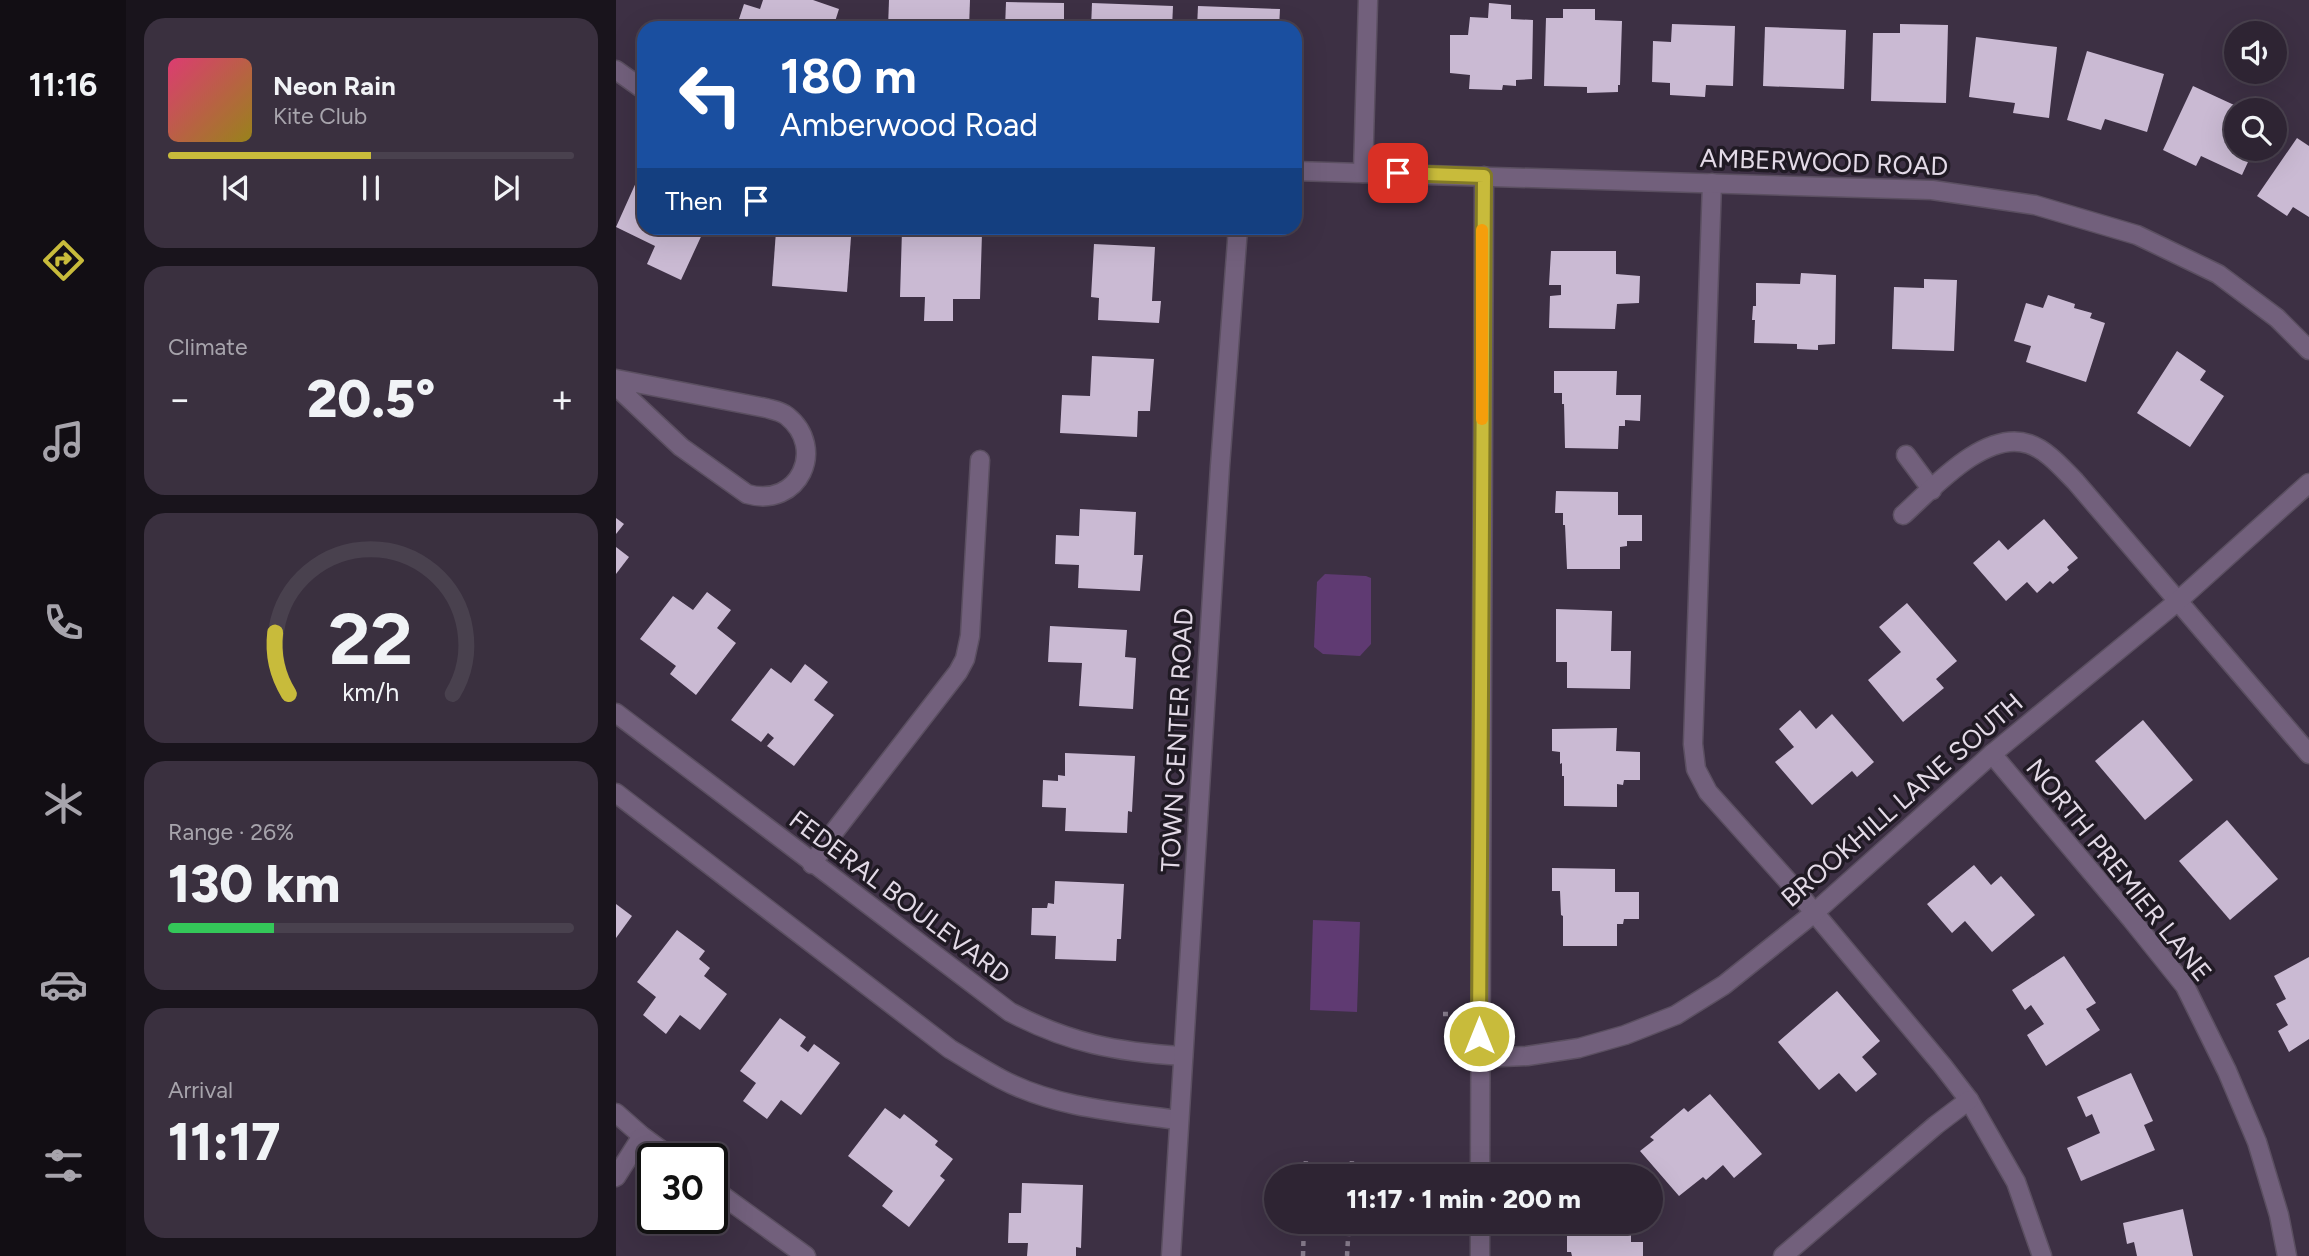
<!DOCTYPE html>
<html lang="en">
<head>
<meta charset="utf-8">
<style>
  body { margin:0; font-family:Figtree,sans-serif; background:#3a303f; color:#f1f3f6; height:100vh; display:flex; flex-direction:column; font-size:26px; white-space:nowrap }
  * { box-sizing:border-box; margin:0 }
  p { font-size:23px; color:#a7a4ac }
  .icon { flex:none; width:38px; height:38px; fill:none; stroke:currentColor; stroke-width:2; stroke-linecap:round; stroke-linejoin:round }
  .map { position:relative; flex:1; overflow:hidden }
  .details { display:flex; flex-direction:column; gap:18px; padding:18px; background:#19141c; width:490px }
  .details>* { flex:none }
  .hud { position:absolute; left:21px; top:21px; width:665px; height:214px; border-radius:21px; box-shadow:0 7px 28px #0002,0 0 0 2px #49414e; background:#1a4fa0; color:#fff; overflow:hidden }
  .controls { position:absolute; left:1608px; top:21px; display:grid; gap:14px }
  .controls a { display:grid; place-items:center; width:63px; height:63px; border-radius:50%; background:#2e2433; box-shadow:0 7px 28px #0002,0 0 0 2px #49414e; font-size:35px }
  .speed { position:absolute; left:21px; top:1143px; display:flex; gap:14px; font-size:35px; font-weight:700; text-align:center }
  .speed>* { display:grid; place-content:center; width:91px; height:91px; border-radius:50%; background:#2e2433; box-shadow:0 7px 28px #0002,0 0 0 2px #49414e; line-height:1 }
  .speed .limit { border:4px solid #111; border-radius:10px; background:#fff; color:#111 }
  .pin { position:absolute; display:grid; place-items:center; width:60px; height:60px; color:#fff; margin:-30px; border-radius:14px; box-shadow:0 4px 10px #0006 }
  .me { position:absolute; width:77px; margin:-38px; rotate:0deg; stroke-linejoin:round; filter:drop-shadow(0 0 5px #0008) }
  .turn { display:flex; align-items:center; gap:24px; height:147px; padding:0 28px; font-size:32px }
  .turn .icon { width:91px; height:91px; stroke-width:2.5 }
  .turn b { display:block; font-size:49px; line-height:60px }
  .then { display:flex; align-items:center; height:66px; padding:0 28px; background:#0003; gap:14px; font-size:26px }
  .big { font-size:52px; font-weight:800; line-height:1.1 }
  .details .widget { flex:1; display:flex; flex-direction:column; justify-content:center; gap:10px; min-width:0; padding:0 24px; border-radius:21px; background:#3a303f }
  .details .dial { align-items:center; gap:0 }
  .dial svg { height:182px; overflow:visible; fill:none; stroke:#49414e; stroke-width:7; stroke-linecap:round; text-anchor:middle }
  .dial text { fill:#f1f3f6; stroke:none }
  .song { display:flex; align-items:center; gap:21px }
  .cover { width:84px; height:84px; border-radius:10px; background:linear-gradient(135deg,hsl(340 70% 55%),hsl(50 70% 35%)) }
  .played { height:7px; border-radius:4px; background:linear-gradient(90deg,#c8bb3b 50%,#49414e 50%) }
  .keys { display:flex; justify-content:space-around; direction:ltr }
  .heat { display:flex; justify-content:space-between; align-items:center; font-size:38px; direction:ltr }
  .charge { height:10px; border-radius:5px; background:linear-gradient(90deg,#34c759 26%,#49414e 0) }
  .trip { position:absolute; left:648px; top:1164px; width:399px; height:70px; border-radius:35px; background:#2e2433; box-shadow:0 7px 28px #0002,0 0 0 2px #49414e; font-weight:800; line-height:70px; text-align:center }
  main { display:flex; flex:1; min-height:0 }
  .tabs { display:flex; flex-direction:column; width:126px; justify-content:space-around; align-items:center; background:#120e14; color:#a7a4ac }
  .tabs .icon { width:49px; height:49px }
  .tabs .selected { color:#c8bb3b }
  .tabs b { font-size:32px; color:#f1f3f6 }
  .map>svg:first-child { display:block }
  .green { fill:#5f3a72 }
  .building { fill:#cabad3 }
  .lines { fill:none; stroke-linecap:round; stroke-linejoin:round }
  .lane-casing { stroke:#5b4f61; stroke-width:21 }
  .street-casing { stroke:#5b4f61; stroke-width:21 }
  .path { stroke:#887d8e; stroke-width:4.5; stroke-dasharray:5 5; stroke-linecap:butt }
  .lane { stroke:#72607c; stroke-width:18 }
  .street { stroke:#72607c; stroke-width:18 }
  .route-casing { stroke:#827a26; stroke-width:18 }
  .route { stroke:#c8bb3b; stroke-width:12 }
  .slow { stroke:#f59e0b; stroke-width:12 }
  .labels { text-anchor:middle; stroke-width:7; stroke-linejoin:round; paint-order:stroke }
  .street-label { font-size:26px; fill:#e3dae7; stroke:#201a24 }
</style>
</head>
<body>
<main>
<nav class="tabs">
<b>11:16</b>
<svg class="icon selected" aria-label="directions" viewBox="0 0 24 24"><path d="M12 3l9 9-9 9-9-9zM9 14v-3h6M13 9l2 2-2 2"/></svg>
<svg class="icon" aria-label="music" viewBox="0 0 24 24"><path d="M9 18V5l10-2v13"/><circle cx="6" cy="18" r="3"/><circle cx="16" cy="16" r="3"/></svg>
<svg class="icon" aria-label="phone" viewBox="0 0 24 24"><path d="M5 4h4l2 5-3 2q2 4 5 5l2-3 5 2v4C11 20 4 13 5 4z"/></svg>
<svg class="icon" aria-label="climate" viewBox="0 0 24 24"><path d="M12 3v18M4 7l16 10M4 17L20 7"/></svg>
<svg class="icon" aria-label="car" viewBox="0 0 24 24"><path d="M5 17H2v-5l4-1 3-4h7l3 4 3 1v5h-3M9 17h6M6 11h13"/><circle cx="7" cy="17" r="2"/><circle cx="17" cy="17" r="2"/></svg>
<svg class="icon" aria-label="filters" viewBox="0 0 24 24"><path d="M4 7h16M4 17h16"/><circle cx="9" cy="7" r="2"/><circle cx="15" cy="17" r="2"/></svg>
</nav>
<section class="details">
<div class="widget">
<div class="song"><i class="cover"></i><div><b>Neon Rain</b><p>Kite Club</p></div></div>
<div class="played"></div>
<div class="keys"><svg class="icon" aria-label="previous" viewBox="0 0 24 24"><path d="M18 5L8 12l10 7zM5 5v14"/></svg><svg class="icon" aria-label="pause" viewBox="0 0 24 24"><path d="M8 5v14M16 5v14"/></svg><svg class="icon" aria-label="next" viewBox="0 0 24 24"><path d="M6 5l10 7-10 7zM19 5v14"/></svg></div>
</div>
<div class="widget"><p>Climate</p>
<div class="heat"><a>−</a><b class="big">20.5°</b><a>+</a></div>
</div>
<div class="widget dial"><svg viewBox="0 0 100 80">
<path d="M14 69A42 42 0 1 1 86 69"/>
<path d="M14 69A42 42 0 0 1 8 42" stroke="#c8bb3b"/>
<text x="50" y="56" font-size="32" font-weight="700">22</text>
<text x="50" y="72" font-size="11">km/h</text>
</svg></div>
<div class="widget"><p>Range · 26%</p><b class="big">130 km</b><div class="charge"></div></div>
<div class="widget"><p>Arrival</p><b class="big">11:17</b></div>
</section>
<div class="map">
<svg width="1693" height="1256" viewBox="0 0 1693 1256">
  <rect width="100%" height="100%" fill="#3d3044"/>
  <g class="green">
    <polygon points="709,574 750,576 755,578 755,644 744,656 707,654 698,647 701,582"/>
    <polygon points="697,920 744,922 741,1012 694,1010"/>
  </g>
  <g class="building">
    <polygon points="147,0 197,0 223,9 217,28 120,28 128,4 144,9"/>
    <polygon points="273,0 354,0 353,28 272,28"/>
    <polygon points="390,2 448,3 448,28 389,28"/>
    <polygon points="476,3 557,6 556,28 475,28"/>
    <polygon points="873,3 895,5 895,19 917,20 916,79 900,80 900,86 887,85 886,90 853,89 854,75 834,73 834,35 852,35 854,17 872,18"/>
    <polygon points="582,6 664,9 663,28 581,28"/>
    <polygon points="947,9 979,9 979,20 1006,21 1004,85 1002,85 1002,92 971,93 971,87 928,86 930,18 947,18"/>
    <polygon points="1056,24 1119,26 1117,86 1090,85 1089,97 1054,95 1054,83 1036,82 1037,41 1055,42"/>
    <polygon points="1284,24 1332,25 1330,103 1255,101 1257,33 1284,33"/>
    <polygon points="1149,27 1230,30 1228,89 1147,86"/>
    <polygon points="1360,37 1441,47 1433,118 1397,113 1399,103 1353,97"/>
    <polygon points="1471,51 1548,74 1531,132 1489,119 1485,130 1451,120"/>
    <polygon points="1577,86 1629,110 1620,110 1620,149 1638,149 1626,175 1585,156 1580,166 1547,150"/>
    <polygon points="1681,138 1693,146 1693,217 1677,207 1671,216 1641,196"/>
    <polygon points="22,178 28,180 28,228 89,228 65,280 31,264 39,246 0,227"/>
    <polygon points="286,230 366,233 364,299 337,299 337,321 308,321 309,297 284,297"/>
    <polygon points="160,231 235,237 231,292 156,286"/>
    <polygon points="478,244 539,247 536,301 545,301 543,323 482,320 483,298 475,297"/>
    <polygon points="935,251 1000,251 1000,274 1024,276 1023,303 1001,304 999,329 933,328 934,296 945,295 945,285 933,285"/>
    <polygon points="1185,273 1220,275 1219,344 1202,345 1202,350 1181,349 1181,344 1138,343 1139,320 1136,320 1137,306 1140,306 1140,283 1184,284"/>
    <polygon points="1308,279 1341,280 1338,351 1276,349 1278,287 1308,288"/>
    <polygon points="1432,295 1459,304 1458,308 1476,313 1474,318 1489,323 1470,382 1410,362 1415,346 1398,341 1410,303 1427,308"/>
    <polygon points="1561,351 1590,371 1584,380 1608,396 1574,447 1521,413"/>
    <polygon points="476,356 538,359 534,411 522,411 521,437 444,433 446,395 474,396"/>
    <polygon points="938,371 1001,371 1000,395 1025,395 1024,421 1009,420 1009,426 1003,426 1002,449 949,448 948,404 946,404 946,393 938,393"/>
    <polygon points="940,491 1002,492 1002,515 1026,515 1026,541 1011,541 1011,546 1004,547 1004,569 951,569 949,525 947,525 947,513 939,513"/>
    <polygon points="464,509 520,512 518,555 527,555 524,591 462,588 463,565 439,564 440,535 463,536"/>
    <polygon points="0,518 8,524 0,534"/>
    <polygon points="1428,519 1462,558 1451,567 1453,570 1437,584 1434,581 1421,593 1411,582 1390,601 1357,563 1383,540 1392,550"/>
    <polygon points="0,547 13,557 0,574"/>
    <polygon points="91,592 115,610 101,628 120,643 80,695 54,674 60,666 24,639 57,596 77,610"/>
    <polygon points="1291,603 1341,661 1320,679 1328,688 1287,722 1252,680 1285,652 1263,627"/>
    <polygon points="940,609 996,611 995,651 1015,651 1014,689 951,688 951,662 940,662"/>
    <polygon points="434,626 511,630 509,657 520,658 517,709 463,706 466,663 432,662"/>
    <polygon points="189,664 212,682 198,700 218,715 178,766 151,746 158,738 152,733 145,742 115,720 155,668 175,683"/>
    <polygon points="1184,710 1200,729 1216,714 1258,762 1241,777 1236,771 1196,805 1159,762 1178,747 1163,729"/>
    <polygon points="1527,720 1577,780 1529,820 1479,761"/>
    <polygon points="1001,728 1000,751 1024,752 1024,780 1008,780 1007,785 1001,784 1001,807 948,806 948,776 946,776 946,763 944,764 944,752 936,751 936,729"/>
    <polygon points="449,753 519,756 516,812 512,811 511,833 449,831 450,808 426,807 427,780 442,781 442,775 449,776"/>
    <polygon points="1611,820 1662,879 1614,920 1563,861"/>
    <polygon points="1358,865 1375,885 1385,876 1419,915 1376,952 1349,921 1336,933 1311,904"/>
    <polygon points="936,868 999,869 999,892 1023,892 1023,919 1008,919 1007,924 1001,924 1001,946 947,946 947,916 945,915 944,891 936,891"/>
    <polygon points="439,881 508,884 505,939 501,939 500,961 439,959 440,936 415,935 416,908 431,908 432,903 438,904"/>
    <polygon points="0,904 16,916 0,938"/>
    <polygon points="61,930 89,951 83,959 94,968 88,976 111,994 84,1030 64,1015 50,1034 27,1015 40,997 21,982"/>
    <polygon points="1448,956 1480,1003 1470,1009 1484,1030 1430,1066 1411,1035 1428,1024 1415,1005 1409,1010 1396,990"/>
    <polygon points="1693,957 1693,1039 1673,1052 1662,1031 1672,1025 1660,1004 1670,999 1658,976"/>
    <polygon points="1221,991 1264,1041 1246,1057 1261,1074 1240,1092 1223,1073 1203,1090 1162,1042"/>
    <polygon points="164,1018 190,1037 184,1046 192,1052 198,1044 224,1063 185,1115 165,1100 151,1119 127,1101 140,1083 124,1071"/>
    <polygon points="1515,1073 1537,1121 1528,1125 1539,1150 1465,1181 1451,1148 1484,1133 1476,1114 1470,1117 1461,1097"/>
    <polygon points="1094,1094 1146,1154 1118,1178 1107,1165 1090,1180 1087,1177 1063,1196 1024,1151 1038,1140 1034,1137 1068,1108 1072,1112"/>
    <polygon points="269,1108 284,1119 288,1114 322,1141 319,1145 337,1159 324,1176 329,1180 293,1227 266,1206 277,1191 232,1156"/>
    <polygon points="406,1183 467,1185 465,1248 460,1247 460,1256 411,1256 412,1243 392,1243 393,1213 405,1213"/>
    <polygon points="1567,1209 1577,1256 1521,1256 1518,1242 1511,1244 1507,1223"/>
    <polygon points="951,1222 1015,1222 1015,1242 1027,1242 1027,1256 956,1256 955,1252 951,1252"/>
  </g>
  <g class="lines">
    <defs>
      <g id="lane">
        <polyline points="1096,183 1077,744 1080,769 1092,792 1171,880 1326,1065 1353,1100 1400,1182 1426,1256"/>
        <path d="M0 379 150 408C157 410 165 411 171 416 211 448 183 509 131 494L65 447 0 386"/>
        <polyline points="1290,455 1316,490"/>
        <path d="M1287 515C1317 488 1369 429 1413 444 1431 450 1446 468 1459 481L1693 754"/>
        <polyline points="196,864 218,832 342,672 349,659 354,636 364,460"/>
        <polyline points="0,1113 26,1136 56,1158"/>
        <polyline points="0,1177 26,1136"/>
        <polyline points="96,1188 190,1256"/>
        <polyline points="1167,1256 1320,1125 1353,1100"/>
      </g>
      <g id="street">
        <polyline points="0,70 28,90"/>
        <polyline points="679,171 1316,190 1419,205 1521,235 1602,274 1661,318 1693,350"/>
        <polyline points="747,173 752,0"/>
        <path d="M0 713 394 1012C453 1043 500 1052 567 1056"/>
        <polyline points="1376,754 1516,920 1569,986 1611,1071 1641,1142 1663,1215 1671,1256"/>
        <path d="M0 793 334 1049C351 1059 368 1070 385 1079 440 1108 503 1112 563 1120"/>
        <polyline points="863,1058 911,1056 963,1048 1009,1035 1060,1015 1108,985 1198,913 1376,754 1562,601 1693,483"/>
        <polyline points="864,1176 868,176"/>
        <polyline points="864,1222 864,1256"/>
        <polyline points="555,1256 604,466 622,228"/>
      </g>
    </defs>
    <use href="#lane" class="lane-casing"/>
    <use href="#street" class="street-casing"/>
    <g class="path">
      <polyline points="827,1014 841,1014"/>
      <polyline points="689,1176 690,1159"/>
      <polyline points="735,1176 736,1160"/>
      <polyline points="687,1256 688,1222"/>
      <polyline points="731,1256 733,1222"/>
    </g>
    <use href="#lane" class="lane"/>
    <use href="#street" class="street"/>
  </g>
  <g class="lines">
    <defs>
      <polyline id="route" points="782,173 868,176 863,1036"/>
    </defs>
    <use href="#route" class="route-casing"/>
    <use href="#route" class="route"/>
    <polyline class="slow" points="866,419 866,230"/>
  </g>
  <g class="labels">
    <g class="street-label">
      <text transform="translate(1208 162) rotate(2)" y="9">AMBERWOOD ROAD</text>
      <text transform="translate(561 740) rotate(-87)" y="9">TOWN CENTER ROAD</text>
      <text transform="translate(1286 800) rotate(-41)" y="9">BROOKHILL LANE SOUTH</text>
      <text transform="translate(1503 870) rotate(51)" y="9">NORTH PREMIER LANE</text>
      <text transform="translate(284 897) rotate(37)" y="9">FEDERAL BOULEVARD</text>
    </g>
  </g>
</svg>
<div class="controls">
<a><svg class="icon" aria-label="sound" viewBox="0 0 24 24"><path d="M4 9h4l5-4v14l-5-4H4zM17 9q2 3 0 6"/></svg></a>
<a><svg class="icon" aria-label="search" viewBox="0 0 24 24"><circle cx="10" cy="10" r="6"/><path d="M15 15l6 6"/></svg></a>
</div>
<div class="speed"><div class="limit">30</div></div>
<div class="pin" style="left:782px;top:173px;background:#d93025"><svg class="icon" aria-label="arrive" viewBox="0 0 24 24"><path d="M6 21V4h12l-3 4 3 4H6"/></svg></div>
<svg class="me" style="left:863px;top:1036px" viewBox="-20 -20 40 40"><circle r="17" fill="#c8bb3b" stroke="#fff" stroke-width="3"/><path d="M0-11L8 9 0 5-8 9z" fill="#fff"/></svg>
<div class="trip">11:17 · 1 min · 200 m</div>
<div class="hud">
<div class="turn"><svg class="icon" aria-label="left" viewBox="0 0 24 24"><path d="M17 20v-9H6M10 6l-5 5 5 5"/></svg><div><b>180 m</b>Amberwood Road</div></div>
<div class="then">Then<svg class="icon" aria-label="arrive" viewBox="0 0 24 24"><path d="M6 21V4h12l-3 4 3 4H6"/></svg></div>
</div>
</div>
</main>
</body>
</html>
